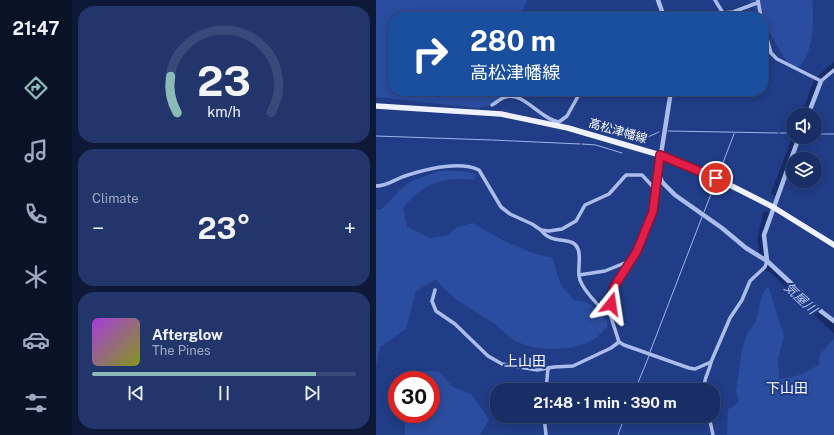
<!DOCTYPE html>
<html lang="en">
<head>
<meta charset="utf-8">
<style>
  body { margin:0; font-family:"Public Sans","Noto Sans JP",sans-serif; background:#22366b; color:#f1f3f6; height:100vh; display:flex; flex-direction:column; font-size:15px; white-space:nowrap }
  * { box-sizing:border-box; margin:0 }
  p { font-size:13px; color:#9fa8bf }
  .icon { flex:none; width:22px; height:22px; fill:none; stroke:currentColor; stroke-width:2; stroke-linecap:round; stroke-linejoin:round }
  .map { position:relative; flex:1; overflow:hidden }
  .sheet { display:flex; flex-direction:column; gap:6px; padding:6px; background:#0e1938; width:304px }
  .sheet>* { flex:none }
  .hud { position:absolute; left:12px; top:12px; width:380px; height:84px; border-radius:16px; box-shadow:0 2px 10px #0003,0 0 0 1px #374a79; background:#1a4fa0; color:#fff; overflow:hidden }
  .controls { position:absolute; left:410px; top:108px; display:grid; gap:8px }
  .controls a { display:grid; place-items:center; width:36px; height:36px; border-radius:50%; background:#192e65; box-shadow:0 2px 10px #0003,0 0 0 1px #374a79; font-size:20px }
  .speed { position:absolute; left:12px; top:371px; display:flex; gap:8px; font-size:20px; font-weight:700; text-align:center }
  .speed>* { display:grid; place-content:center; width:52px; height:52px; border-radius:50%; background:#192e65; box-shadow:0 2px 10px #0003,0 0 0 1px #374a79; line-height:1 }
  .speed .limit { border:6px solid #d22; background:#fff; color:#111 }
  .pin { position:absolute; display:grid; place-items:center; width:34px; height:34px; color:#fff; margin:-17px; border:2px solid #fff; border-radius:50%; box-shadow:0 1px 4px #0007 }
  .me { position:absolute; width:44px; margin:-22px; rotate:15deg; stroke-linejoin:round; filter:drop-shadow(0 0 3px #0008) }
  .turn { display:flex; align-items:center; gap:14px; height:84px; padding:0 16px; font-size:18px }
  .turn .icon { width:52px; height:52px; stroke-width:2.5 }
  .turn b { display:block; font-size:28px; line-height:34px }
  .big { font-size:30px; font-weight:700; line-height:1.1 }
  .sheet .tile { flex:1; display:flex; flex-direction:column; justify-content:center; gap:6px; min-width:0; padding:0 14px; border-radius:16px; background:#22366b }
  .sheet .dial { align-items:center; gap:0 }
  .dial svg { height:104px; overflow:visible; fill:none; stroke:#374a79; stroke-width:7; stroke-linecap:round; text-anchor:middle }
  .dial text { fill:#f1f3f6; stroke:none }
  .song { display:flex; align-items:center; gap:12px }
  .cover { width:48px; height:48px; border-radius:6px; background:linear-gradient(135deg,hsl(280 70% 55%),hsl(70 70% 35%)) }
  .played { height:4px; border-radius:2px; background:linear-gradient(90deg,#8bbbb9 85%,#374a79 85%) }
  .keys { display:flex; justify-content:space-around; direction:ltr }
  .heat { display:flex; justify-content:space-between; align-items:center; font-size:22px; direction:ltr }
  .trip { position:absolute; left:114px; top:383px; width:230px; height:40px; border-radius:16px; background:#192e65; box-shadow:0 2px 10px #0003,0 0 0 1px #374a79; font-weight:700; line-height:40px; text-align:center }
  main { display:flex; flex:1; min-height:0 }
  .menu { display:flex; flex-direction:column; width:72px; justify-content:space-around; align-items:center; background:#0a1228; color:#9fa8bf }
  .menu .icon { width:28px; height:28px }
  .menu .current { color:#8bbbb9 }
  .menu b { font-size:18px; color:#f1f3f6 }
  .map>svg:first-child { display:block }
  .green { fill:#2b4d9f }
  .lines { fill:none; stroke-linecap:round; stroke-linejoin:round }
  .stream { stroke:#9fb6eb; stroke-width:1 }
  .river { stroke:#172c66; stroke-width:7 }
  .minor { stroke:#abbdea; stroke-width:3.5 }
  .tertiary { stroke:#abbdea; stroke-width:4.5 }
  .primary { stroke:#eff2fe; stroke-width:5.5 }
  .route-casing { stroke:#92132f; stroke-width:10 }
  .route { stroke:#e11d48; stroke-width:7 }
  .labels { text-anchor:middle; stroke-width:4; stroke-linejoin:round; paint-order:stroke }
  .street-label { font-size:12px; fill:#fff; stroke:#213d87 }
  .water-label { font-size:13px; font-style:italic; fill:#b7c8f1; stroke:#213d87 }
  .quarter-label { font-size:14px; fill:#fff; stroke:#213d87 }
</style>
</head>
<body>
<main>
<nav class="menu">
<b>21:47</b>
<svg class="icon current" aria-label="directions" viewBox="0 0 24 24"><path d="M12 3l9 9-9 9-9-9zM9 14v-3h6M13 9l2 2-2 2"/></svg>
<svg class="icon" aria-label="music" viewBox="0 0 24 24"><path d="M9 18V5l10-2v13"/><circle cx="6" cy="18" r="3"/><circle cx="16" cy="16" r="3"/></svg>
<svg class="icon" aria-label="phone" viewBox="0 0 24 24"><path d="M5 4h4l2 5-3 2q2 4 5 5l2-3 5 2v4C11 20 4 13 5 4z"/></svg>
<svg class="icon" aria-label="climate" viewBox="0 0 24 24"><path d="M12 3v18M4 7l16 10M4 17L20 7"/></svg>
<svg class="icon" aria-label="car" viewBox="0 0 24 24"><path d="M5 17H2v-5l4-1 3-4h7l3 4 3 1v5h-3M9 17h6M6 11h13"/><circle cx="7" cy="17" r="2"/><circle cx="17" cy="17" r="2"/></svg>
<svg class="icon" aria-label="filters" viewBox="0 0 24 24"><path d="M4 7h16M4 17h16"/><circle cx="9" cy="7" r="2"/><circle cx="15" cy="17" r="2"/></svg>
</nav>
<section class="sheet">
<div class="tile dial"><svg viewBox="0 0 100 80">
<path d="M14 69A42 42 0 1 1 86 69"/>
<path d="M14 69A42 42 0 0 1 9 41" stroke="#8bbbb9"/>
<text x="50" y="56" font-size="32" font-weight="700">23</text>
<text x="50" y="72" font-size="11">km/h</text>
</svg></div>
<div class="tile"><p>Climate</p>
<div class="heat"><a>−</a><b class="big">23°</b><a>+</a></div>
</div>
<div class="tile">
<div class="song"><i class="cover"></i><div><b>Afterglow</b><p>The Pines</p></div></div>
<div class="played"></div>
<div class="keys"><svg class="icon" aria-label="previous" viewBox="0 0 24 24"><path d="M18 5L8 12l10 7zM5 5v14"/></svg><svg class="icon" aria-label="pause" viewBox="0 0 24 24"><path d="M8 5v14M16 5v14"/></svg><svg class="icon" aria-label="next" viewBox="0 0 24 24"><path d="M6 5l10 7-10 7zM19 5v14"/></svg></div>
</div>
</section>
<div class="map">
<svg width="458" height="435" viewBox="0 0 458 435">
  <rect width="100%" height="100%" fill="#213d87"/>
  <g class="green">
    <polygon points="0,0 151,0 146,12 137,17 17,17 17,91 75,91 95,95 101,91 128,91 129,95 115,105 102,108 0,97"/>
    <path d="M373 0H436C438 19 438 55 422 67L413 66 387 21V17H385Z"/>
    <path d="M63 171H87L100 174 99 180C66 176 48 183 27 208L31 227 54 238 72 235 81 227 97 223C116 235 154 256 176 257L185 285 198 300 210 302 222 310 231 321V327C227 331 222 337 217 340 197 351 163 352 142 342 132 337 123 327 113 320 93 308 74 298 60 279L40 291 30 329 4 347 0 366V209L5 210 23 191 36 181Z"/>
    <polygon points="390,288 393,288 408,336 402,359 403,379 421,376 443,365 444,354 458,339 458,435 351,435 352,409 357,407 363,401 360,392 366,349 371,334 380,321 385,298"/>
    <polygon points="57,371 63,372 77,387 95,394 113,419 104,435 29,435 29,418 27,414 55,414 55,380 31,380 43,372"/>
  </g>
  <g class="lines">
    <g class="stream">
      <polyline points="292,131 402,133"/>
      <polyline points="404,133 417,133"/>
      <polyline points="439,134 458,134"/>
      <polyline points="0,136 115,140"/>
      <polyline points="116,140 204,144"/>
      <polyline points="265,140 283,132"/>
      <polyline points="206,144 220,145 246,153"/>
      <polyline points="343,173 358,134"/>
      <polyline points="328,212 337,189"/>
      <polyline points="274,352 326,217"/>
      <polyline points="259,390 273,356"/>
      <polyline points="242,435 249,416"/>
    </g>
    <g class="river">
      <polyline points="446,77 458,66"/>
      <polyline points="429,115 441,82"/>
      <polyline points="399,192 420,137"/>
      <polyline points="387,254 385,240 390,215"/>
      <polyline points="391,267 397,270 458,329"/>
    </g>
    <g class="minor">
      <polyline points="339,0 347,13"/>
      <polyline points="382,0 385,17"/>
      <polyline points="340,17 347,13 357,12 381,3"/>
      <polyline points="387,24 395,53 401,59 445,81 458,70"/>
      <path d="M116 105C120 103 125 98 129 97 147 91 164 119 183 122L191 116 205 91"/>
      <polyline points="282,173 277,211 261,251 238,287 234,314 243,342 248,345 313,368 319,369 335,362"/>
      <path d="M0 186C10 186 17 181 26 177 47 170 82 160 103 170L125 207 134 214 156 224 165 230 173 231 186 229 200 221 209 205 233 194 250 175H266L279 189"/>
      <path d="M165 230C176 246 197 235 202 249 205 256 202 267 203 275"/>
      <polyline points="59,290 56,301 60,311 79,324 112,356 126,364 161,370 178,367 197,366 235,348 243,342"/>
      <path d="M234 314C224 309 203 286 203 275L229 271 256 260"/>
      <polyline points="170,390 172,368"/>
      <path d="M328 390C327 379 333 373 335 362L354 318 366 300 374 281 389 267 391 261"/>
      <polyline points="168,416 170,435"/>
      <polyline points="333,416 337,435"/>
    </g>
    <g class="tertiary">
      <polyline points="282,0 288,17"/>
      <polyline points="295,91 282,173 286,182 299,195 346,228 370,248 391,261 446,312 458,321"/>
      <polyline points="432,115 445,81"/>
      <polyline points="391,261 388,235 423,137"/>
    </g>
    <polyline class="primary" points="0,106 125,114 192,128 284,155 340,178 397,207 458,245"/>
  </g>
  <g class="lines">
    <defs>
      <polyline id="route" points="235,304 238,287 261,251 277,211 284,155 340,178"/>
    </defs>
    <use href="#route" class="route-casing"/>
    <use href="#route" class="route"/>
  </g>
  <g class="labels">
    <g class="street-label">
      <text transform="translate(242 131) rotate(16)" y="4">高松津幡線</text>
    </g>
    <g class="water-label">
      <text transform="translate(425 298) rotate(43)" y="5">気屋川</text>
    </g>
    <g class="quarter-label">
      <text x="149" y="366">上山田</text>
      <text x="411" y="393">下山田</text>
    </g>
  </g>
</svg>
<div class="controls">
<a><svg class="icon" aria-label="sound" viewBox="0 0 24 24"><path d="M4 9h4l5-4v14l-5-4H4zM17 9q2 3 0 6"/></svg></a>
<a><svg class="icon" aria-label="layers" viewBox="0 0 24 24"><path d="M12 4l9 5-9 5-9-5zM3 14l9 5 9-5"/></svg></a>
</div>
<div class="speed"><div class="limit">30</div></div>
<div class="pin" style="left:340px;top:178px;background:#d93025"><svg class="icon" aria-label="arrive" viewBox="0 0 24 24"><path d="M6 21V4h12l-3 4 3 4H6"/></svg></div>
<svg class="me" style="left:235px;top:304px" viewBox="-20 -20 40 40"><path d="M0-17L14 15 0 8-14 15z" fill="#e11d48" stroke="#fff" stroke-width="4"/></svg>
<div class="trip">21:48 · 1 min · 390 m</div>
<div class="hud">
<div class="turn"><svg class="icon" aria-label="right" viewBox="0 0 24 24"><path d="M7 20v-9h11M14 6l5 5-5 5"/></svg><div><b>280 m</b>高松津幡線</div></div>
</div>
</div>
</main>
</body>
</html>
